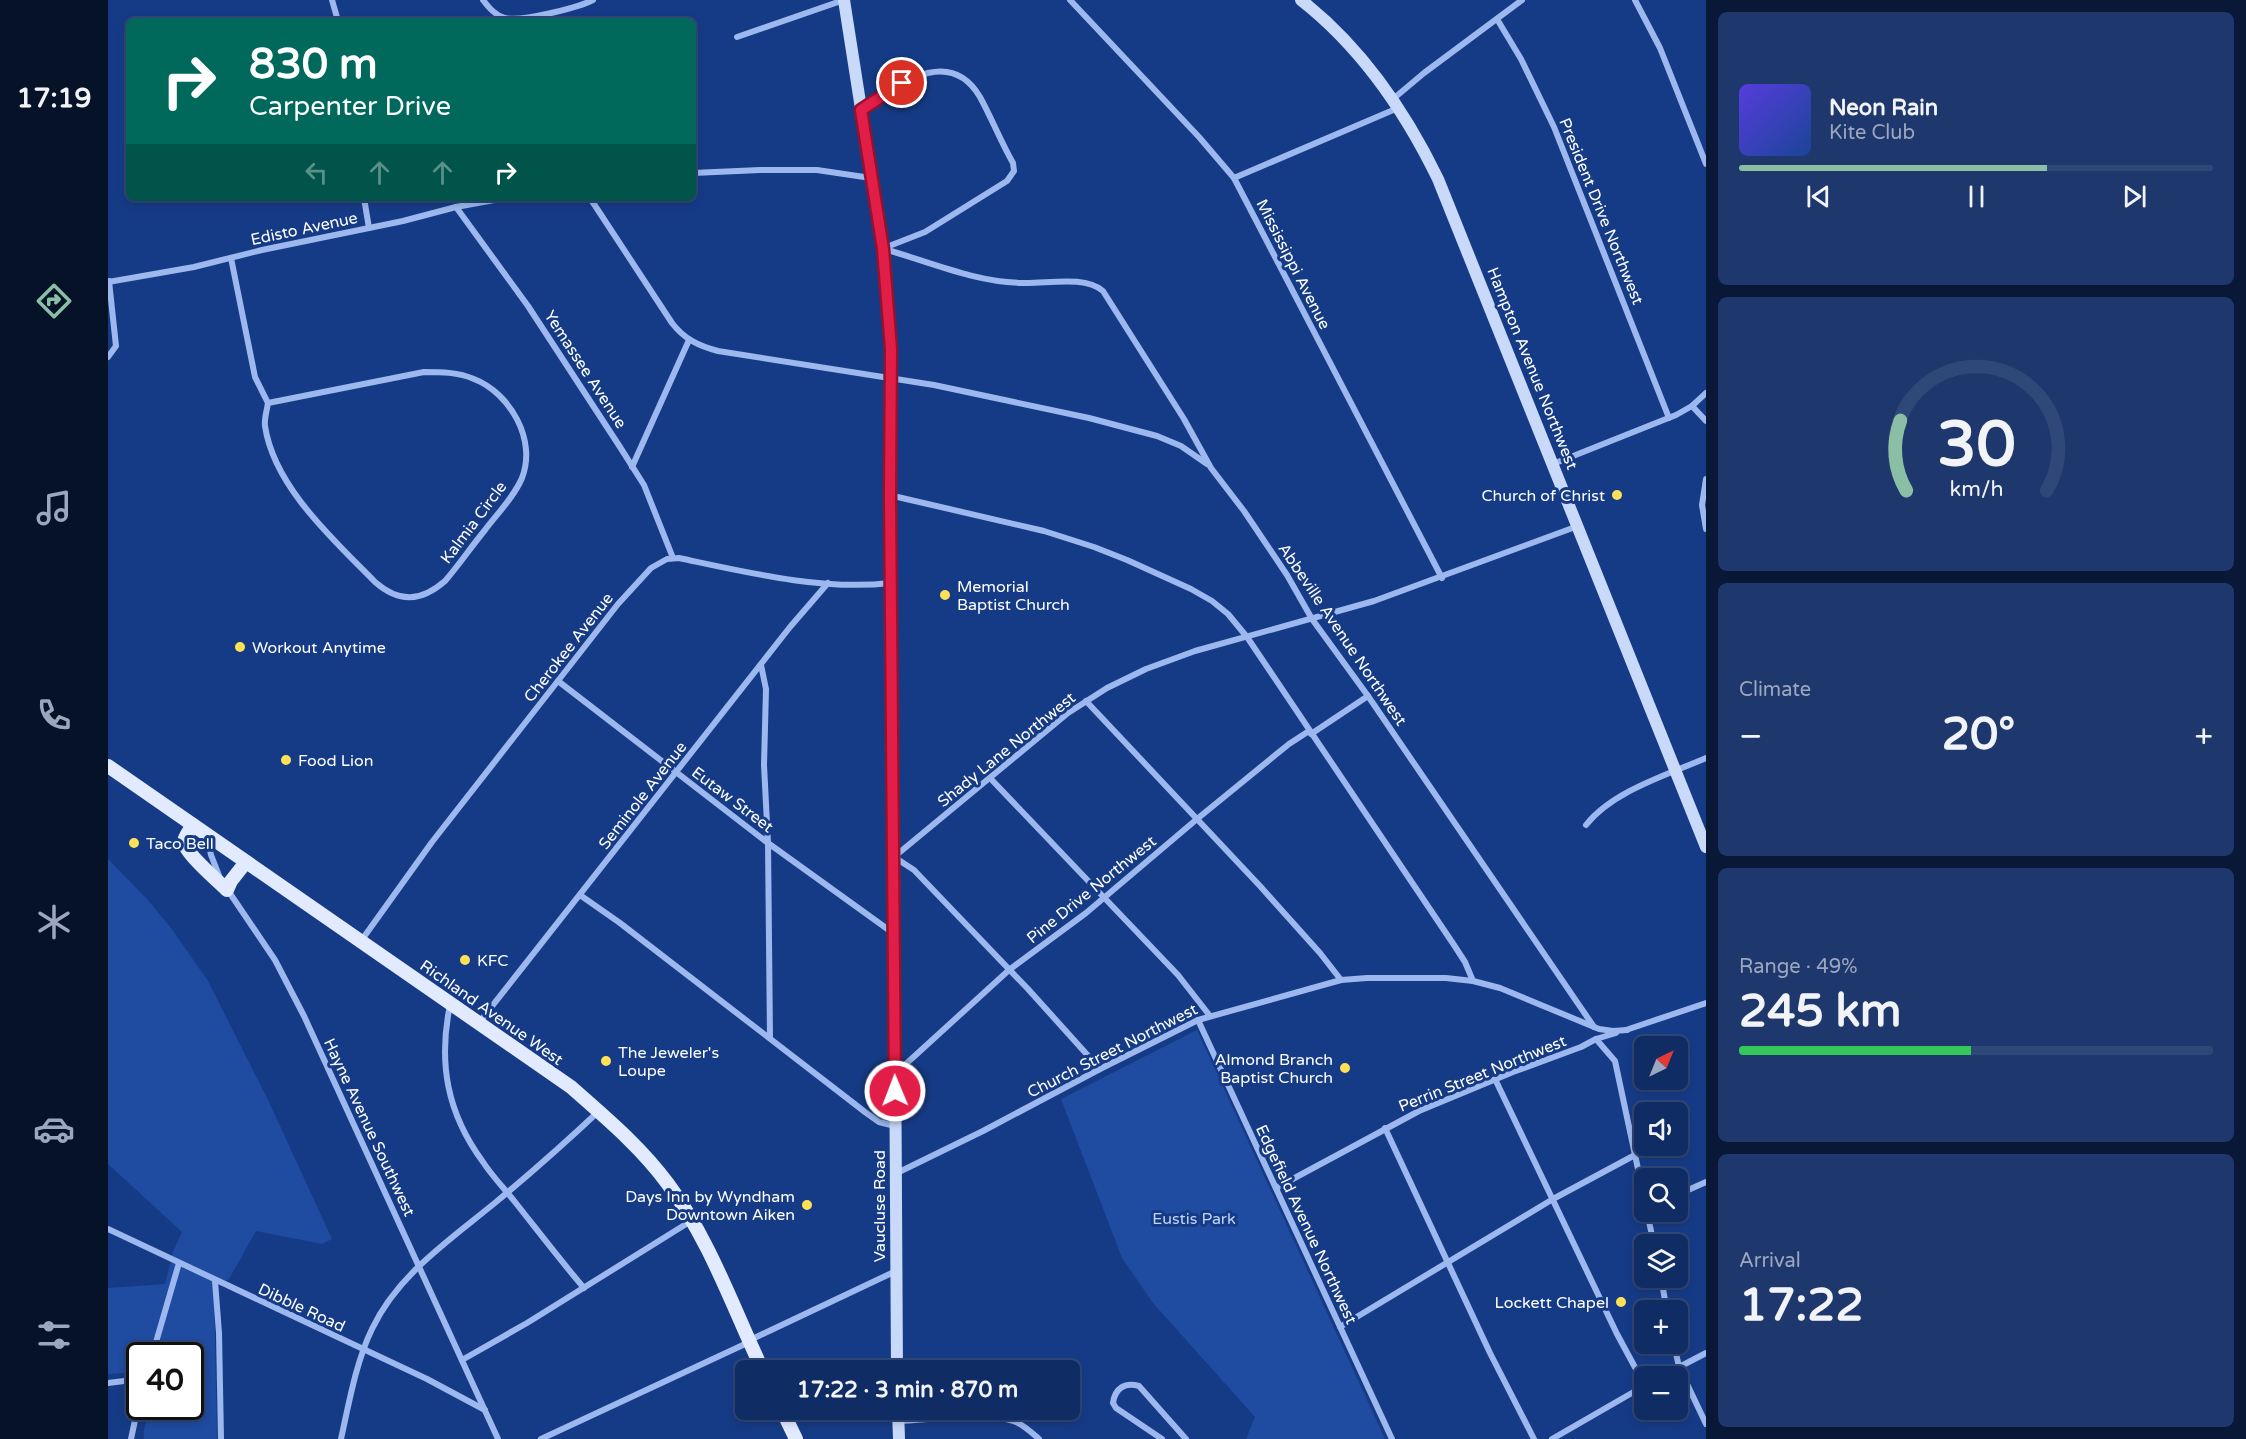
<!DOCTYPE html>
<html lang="en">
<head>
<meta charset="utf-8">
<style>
  body { margin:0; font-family:"Varela Round",sans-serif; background:#1e386d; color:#f1f3f6; height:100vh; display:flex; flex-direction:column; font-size:22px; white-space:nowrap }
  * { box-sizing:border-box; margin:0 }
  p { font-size:20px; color:#9ca7bf }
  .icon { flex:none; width:33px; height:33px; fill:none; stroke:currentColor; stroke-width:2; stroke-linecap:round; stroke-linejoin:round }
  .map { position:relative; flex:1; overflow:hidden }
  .drawer { display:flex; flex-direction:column; gap:12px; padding:12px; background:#091837; width:540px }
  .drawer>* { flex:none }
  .hud { position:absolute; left:18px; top:18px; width:570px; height:183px; border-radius:9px; box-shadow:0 3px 9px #0003,0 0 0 2px #304878; background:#00695c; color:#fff; overflow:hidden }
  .needle { width:39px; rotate:43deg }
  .controls { position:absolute; left:1526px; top:1036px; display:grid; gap:12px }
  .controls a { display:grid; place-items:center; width:54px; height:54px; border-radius:9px; background:#102c64; box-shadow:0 3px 9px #0003,0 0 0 2px #304878; font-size:30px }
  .speed { position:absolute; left:18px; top:1342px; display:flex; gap:12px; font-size:30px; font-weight:700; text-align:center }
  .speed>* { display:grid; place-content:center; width:78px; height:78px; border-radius:50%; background:#102c64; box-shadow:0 3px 9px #0003,0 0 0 2px #304878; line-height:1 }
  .speed .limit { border:3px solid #111; border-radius:9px; background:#fff; color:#111 }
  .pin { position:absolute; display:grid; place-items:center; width:51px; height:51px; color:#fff; margin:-26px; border:3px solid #fff; border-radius:50%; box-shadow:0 2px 6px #0007 }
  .me { position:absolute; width:66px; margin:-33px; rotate:359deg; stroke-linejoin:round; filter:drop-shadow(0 0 4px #0008) }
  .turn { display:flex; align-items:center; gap:21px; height:126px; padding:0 24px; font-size:27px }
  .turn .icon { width:78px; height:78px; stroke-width:2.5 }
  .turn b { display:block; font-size:42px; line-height:51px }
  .lanes { display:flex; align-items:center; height:57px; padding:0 24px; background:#0003; justify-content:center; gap:30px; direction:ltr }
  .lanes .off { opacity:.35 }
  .big { font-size:45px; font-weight:700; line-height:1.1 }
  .drawer .card { flex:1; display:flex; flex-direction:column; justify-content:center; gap:9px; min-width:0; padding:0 21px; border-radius:9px; background:#1e386d }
  .drawer .dial { align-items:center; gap:0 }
  .dial svg { height:156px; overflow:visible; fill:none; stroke:#304878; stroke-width:7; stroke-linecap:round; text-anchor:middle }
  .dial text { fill:#f1f3f6; stroke:none }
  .song { display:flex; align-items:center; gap:18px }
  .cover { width:72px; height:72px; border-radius:9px; background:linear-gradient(135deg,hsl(250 70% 55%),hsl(220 70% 35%)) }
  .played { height:6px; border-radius:3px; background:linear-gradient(90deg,#8abfa5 65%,#304878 65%) }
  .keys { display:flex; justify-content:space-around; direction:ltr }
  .heat { display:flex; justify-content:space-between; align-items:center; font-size:33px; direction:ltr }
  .charge { height:9px; border-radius:4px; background:linear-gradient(90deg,#34c759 49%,#304878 0) }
  .trip { position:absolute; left:627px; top:1360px; width:345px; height:60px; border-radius:9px; background:#102c64; box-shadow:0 3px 9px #0003,0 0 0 2px #304878; font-weight:700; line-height:60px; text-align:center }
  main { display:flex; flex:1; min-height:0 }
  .tabs { display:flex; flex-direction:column; width:108px; justify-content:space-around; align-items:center; background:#061228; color:#9ca7bf }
  .tabs .icon { width:42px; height:42px }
  .tabs .on { color:#8abfa5 }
  .tabs b { font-size:27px; color:#f1f3f6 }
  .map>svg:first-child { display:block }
  .green { fill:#1f4ba0 }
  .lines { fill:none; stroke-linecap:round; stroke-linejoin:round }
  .street { stroke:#9cb8ee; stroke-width:6 }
  .secondary { stroke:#c9d9fa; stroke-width:12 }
  .primary { stroke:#e2eaff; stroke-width:14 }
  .route-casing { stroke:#92132f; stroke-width:15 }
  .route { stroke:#e11d48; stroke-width:10 }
  .poi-dot { fill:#ffe158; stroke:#163b86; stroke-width:2 }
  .labels { text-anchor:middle; stroke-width:6; stroke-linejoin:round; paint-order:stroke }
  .street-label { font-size:16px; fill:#fff; stroke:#163b86 }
  .poi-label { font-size:16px; fill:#fff; stroke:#163b86; text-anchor:start }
  .park-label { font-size:16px; fill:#c1d5fa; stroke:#163b86 }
</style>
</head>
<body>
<main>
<nav class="tabs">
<b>17:19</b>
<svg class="icon on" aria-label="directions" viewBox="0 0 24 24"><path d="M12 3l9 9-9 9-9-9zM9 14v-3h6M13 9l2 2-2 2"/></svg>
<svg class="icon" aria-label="music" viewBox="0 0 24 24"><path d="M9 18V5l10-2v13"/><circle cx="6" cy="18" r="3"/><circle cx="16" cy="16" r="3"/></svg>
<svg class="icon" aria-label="phone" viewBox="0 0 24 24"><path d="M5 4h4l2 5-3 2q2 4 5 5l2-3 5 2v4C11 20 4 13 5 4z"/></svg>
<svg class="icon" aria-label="climate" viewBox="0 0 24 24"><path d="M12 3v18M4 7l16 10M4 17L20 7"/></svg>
<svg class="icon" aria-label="car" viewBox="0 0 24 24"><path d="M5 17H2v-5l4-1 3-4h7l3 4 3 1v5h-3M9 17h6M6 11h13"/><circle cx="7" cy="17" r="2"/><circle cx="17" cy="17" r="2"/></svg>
<svg class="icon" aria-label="filters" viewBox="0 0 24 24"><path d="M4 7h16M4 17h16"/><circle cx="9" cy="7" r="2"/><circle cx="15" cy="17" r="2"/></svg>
</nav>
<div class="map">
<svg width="1598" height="1439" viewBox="0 0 1598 1439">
  <rect width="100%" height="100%" fill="#163b86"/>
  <g class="green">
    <path d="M0 859 40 900 63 928 100 981 161 1102 224 1239 214 1244 148 1231 121 1279 106 1287 109 1439H36C34 1430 40 1418 41 1407H82V1356H32L31 1372 0 1374V1288L57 1284 65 1252 74 1232 0 1164Z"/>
    <polygon points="1089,1030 1277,1439 1138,1439 1147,1417 1045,1303 1014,1258 953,1099"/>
  </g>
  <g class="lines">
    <g class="street">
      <polyline points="224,0 230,21"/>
      <path d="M375 0C381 8 387 15 397 18 413 22 469 8 485 0"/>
      <polyline points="962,0 1091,137 1126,178 1334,578"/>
      <polyline points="1527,0 1552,48 1598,164"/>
      <polyline points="1389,19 1413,59 1446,127 1561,418"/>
      <polyline points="629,37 736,0"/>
      <polyline points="1285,99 1316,73 1414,0"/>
      <path d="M754 109C789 86 841 44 872 97 884 119 893 142 905 163L906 171 899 181 817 232 776 248"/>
      <polyline points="585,173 652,170 709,170 763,178"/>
      <polyline points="1126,178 1290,108"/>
      <polyline points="256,198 261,228"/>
      <path d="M482 198 564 323C576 339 591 346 610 351L826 385 981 418 1049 436 1073 446 1099 464"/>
      <polyline points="348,207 420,306 512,447 536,485 565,558"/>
      <path d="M776 249C822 262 866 282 914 283 939 284 976 275 995 291L1076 419 1103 468 1136 511 1179 575 1204 619 1260 696 1486 1027"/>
      <polyline points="123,258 147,377 160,403"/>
      <polyline points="0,282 86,267 154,250 295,221 348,207 397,198"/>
      <polyline points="0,357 8,346 1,281"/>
      <path d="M316 372C333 372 350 372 366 379 402 393 429 440 414 478 406 497 389 514 377 530 363 547 351 565 337 581 313 602 291 603 267 582 226 540 166 487 157 426 156 419 159 410 160 403Z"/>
      <polyline points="1584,406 1598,421"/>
      <polyline points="1445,464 1568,415 1584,406 1598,393"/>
      <polyline points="524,467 581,340"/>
      <polyline points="1598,479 1594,505 1598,529"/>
      <polyline points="781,495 936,531 986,547 1019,560 1083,589 1104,601 1120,614 1139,637 1346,945 1357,962 1365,981"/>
      <polyline points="653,665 658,689 656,765 660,843 662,1038"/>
      <polyline points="450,681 660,843 785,933"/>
      <polyline points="978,701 1152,886 1212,953 1233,980"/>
      <polyline points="1203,734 1260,696"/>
      <polyline points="882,778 1070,975 1102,1016"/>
      <path d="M1478 825C1505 791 1559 775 1598 758"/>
      <polyline points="99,836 103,855 112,878"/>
      <polyline points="119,889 167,960 196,1016 390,1439"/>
      <polyline points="472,895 512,923 757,1112 771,1122 787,1126"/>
      <path d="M253 941 324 842 510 604 543 568 559 559 571 558C637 572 715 591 782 583"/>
      <path d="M342 1005C330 1063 339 1113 375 1162 384 1176 396 1188 407 1202 430 1231 452 1260 476 1288"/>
      <polyline points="1090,1020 1284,1439"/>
      <polyline points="370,1024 682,627 720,583"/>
      <polyline points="1518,1030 1598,1003"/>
      <polyline points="1488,1039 1507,1061 1536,1197"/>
      <polyline points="992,1069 920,989 806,870 786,857 960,713 999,688 1038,669 1087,651 1266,601 1470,526"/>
      <polyline points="788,1073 901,970 978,913 1089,819 1181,744 1201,731"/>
      <polyline points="1387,1079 1509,1334 1536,1384"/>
      <polyline points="1277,1128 1382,1353 1426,1439"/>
      <polyline points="789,1173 875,1131 992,1069 1090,1020 1233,980 1259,978 1338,978 1365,981 1392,988 1491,1029 1505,1031 1519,1030"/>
      <polyline points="1168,1188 1311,1111 1405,1072 1473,1047 1488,1039 1508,1033"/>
      <polyline points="1569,1195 1598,1182"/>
      <polyline points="1539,1212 1546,1245"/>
      <polyline points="0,1229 319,1379 377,1410"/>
      <polyline points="1553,1278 1559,1311"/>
      <polyline points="107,1281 111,1333 113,1439"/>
      <polyline points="1232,1327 1445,1199 1527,1155"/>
      <polyline points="1566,1344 1571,1367 1598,1424"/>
      <polyline points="44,1356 71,1263"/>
      <polyline points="354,1360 419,1323 583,1221"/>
      <polyline points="1552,1377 1598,1353"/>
      <polyline points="0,1383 32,1379"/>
      <path d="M790 1421C822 1420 880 1410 908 1422 917 1426 924 1433 931 1439"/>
      <polyline points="23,1439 32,1397"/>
      <path d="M233 1439C241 1403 248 1362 264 1329 290 1274 343 1239 388 1202 423 1173 458 1142 491 1111"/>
      <polyline points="433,1439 635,1345 640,1341 788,1271"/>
      <path d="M1054 1439 1008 1408 1005 1403C1007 1388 1017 1382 1031 1386L1078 1439"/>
      <polyline points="1444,1439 1536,1386"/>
    </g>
    <g class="secondary">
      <polyline points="736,0 775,249 783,349 781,495 786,857 789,1371"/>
      <path d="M1193 0C1253 47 1297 111 1330 179L1598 847"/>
      <polyline points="790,1410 791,1439"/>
    </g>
    <g class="primary">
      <path d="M0 766 463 1087C497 1117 533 1147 560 1184 602 1240 625 1308 655 1371"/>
      <path d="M85 825C82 830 76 837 76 842 77 853 111 882 119 890L123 881 138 862"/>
      <polyline points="674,1410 688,1439"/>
    </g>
  </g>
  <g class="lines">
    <defs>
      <polyline id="route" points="787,1091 782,495 783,349 775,249 753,110 794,83"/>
    </defs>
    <use href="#route" class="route-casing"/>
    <use href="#route" class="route"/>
  </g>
  <g class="poi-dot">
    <circle cx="1509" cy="495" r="6"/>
    <circle cx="837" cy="595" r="6"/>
    <circle cx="132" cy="647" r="6"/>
    <circle cx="178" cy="760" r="6"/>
    <circle cx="26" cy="843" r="6"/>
    <circle cx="357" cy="960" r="6"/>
    <circle cx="498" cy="1061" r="6"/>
    <circle cx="1237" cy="1068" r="6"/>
    <circle cx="699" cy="1205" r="6"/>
    <circle cx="1513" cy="1302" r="6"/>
  </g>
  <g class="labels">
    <g class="street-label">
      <text transform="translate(1494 211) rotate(68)" y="6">President Drive Northwest</text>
      <text transform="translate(196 228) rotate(-12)" y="6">Edisto Avenue</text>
      <text transform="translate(1186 264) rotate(63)" y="6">Mississippi Avenue</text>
      <text transform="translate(1425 368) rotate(68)" y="6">Hampton Avenue Northwest</text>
      <text transform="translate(478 369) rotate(57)" y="6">Yemassee Avenue</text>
      <text transform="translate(365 522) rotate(-53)" y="6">Kalmia Circle</text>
      <text transform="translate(1235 634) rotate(56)" y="6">Abbeville Avenue Northwest</text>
      <text transform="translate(460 647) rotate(-52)" y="6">Cherokee Avenue</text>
      <text transform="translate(898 749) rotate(-39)" y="6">Shady Lane Northwest</text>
      <text transform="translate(534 795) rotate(-52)" y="6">Seminole Avenue</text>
      <text transform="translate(625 799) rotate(37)" y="6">Eutaw Street</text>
      <text transform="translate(983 889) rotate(-39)" y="6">Pine Drive Northwest</text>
      <text transform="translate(384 1012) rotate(35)" y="6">Richland Avenue West</text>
      <text transform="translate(1004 1050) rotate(-27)" y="6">Church Street Northwest</text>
      <text transform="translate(1374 1073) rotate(-22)" y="6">Perrin Street Northwest</text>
      <text transform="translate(262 1127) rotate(65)" y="6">Hayne Avenue Southwest</text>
      <text transform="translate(771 1206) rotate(-90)" y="6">Vaucluse Road</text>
      <text transform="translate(1199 1224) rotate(65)" y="6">Edgefield Avenue Northwest</text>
      <text transform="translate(194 1307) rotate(25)" y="6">Dibble Road</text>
    </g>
    <g class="poi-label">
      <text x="1497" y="501" text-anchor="end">Church of Christ</text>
      <text x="849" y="592">Memorial<tspan x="849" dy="18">Baptist Church</tspan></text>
      <text x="144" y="653">Workout Anytime</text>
      <text x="190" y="766">Food Lion</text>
      <text x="38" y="849">Taco Bell</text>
      <text x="369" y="966">KFC</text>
      <text x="510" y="1058">The Jeweler's<tspan x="510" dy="18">Loupe</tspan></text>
      <text x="1225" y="1065" text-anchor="end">Almond Branch<tspan x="1225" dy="18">Baptist Church</tspan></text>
      <text x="687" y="1202" text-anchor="end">Days Inn by Wyndham<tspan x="687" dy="18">Downtown Aiken</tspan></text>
      <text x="1501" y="1308" text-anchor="end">Lockett Chapel</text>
    </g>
    <g class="park-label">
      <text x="1086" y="1224">Eustis Park</text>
    </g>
  </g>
</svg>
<div class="controls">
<a><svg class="needle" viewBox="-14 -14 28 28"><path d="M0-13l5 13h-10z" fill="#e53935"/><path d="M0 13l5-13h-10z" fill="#9ca7bf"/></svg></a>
<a><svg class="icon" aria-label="sound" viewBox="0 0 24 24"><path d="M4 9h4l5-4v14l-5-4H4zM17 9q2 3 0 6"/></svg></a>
<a><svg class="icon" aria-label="search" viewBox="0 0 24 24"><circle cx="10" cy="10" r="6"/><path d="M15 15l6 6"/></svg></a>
<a><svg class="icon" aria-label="layers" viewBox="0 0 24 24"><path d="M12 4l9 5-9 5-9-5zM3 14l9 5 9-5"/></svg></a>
<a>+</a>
<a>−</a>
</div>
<div class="speed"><div class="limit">40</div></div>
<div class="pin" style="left:794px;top:83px;background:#d93025"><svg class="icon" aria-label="arrive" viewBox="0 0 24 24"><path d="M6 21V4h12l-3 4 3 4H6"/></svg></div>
<svg class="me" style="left:787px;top:1091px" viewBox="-20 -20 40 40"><circle r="17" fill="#e11d48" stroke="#fff" stroke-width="3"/><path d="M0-11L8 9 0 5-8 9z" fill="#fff"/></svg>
<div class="trip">17:22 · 3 min · 870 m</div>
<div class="hud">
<div class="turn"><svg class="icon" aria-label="right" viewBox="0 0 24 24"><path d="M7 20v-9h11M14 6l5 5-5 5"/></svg><div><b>830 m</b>Carpenter Drive</div></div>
<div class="lanes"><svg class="icon off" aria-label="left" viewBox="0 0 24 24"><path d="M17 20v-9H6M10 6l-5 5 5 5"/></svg><svg class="icon off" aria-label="ahead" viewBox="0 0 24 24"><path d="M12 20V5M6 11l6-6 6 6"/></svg><svg class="icon off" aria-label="ahead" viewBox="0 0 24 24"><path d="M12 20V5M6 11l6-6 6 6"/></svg><svg class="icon" aria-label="right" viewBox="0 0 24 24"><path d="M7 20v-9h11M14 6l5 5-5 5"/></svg></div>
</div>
</div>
<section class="drawer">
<div class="card">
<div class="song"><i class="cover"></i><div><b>Neon Rain</b><p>Kite Club</p></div></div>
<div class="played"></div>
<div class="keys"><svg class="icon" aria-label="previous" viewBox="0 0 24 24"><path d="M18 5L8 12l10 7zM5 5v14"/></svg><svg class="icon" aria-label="pause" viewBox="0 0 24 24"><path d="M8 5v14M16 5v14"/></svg><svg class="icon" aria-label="next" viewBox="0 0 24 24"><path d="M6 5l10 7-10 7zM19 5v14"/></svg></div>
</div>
<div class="card dial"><svg viewBox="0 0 100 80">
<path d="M14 69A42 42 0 1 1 86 69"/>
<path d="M14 69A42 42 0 0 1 11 33" stroke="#8abfa5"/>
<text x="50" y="56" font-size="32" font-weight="700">30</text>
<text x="50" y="72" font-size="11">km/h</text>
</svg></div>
<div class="card"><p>Climate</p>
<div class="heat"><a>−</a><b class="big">20°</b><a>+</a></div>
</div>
<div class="card"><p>Range · 49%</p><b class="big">245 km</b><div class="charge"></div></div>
<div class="card"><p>Arrival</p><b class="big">17:22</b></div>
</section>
</main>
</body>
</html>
